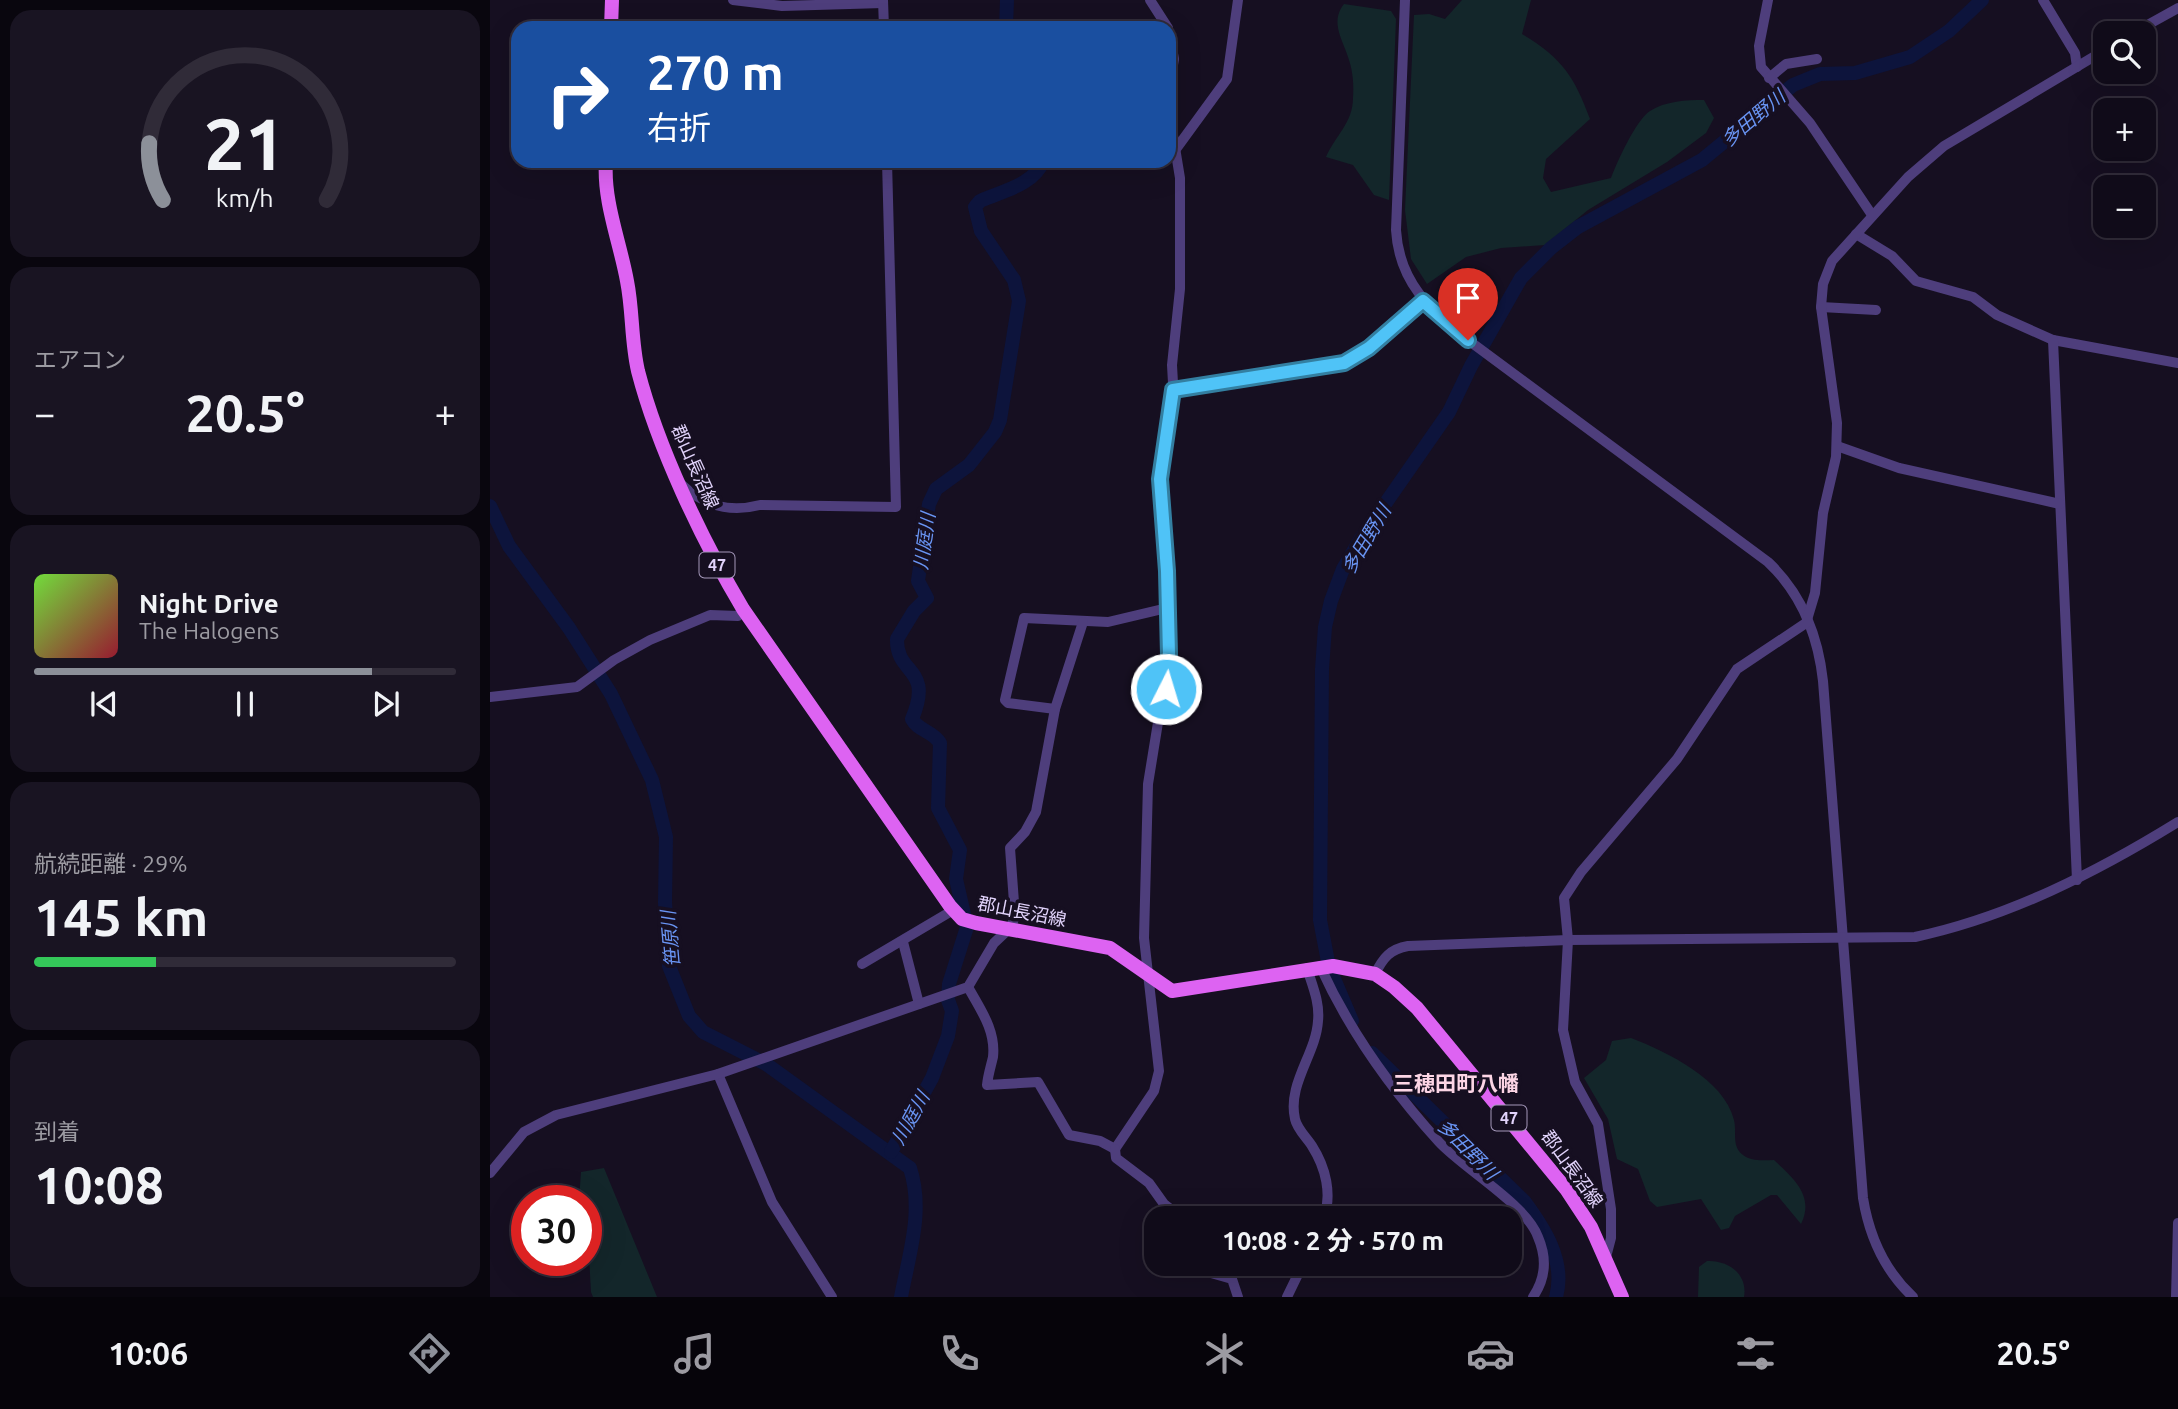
<!DOCTYPE html>
<html lang="ja">
<head>
<meta charset="utf-8">
<style>
  body { margin:0; font-family:Ubuntu,"Noto Sans JP",sans-serif; background:#191422; color:#f1f3f6; height:100vh; display:flex; flex-direction:column; font-size:26px; white-space:nowrap }
  * { box-sizing:border-box; margin:0 }
  p { font-size:23px; color:#9c9ba2 }
  .icon { flex:none; width:38px; height:38px; fill:none; stroke:currentColor; stroke-width:2; stroke-linecap:round; stroke-linejoin:round }
  .map { position:relative; flex:1; overflow:hidden }
  .sheet { display:flex; flex-direction:column; gap:10px; padding:10px; background:#09060e; width:490px }
  .sheet>* { flex:none }
  .top-card { position:absolute; left:21px; top:21px; width:665px; height:147px; border-radius:21px; box-shadow:0 7px 28px #0002,0 0 0 2px #302b38; background:#1a4fa0; color:#fff; overflow:hidden }
  .fabs { position:absolute; left:1603px; top:21px; display:grid; gap:14px }
  .fabs a { display:grid; place-items:center; width:63px; height:63px; border-radius:14px; background:#100b19; box-shadow:0 7px 28px #0002,0 0 0 2px #302b38; font-size:35px }
  .speed { position:absolute; left:21px; top:1185px; display:flex; gap:14px; font-size:35px; font-weight:700; text-align:center }
  .speed>* { display:grid; place-content:center; width:91px; height:91px; border-radius:50%; background:#100b19; box-shadow:0 7px 28px #0002,0 0 0 2px #302b38; line-height:1 }
  .speed .limit { border:10px solid #d22; background:#fff; color:#111 }
  .pin { position:absolute; display:grid; place-items:center; width:60px; height:60px; color:#fff; margin:-72px -30px; border-radius:50% 50% 50% 0; rotate:-45deg; box-shadow:0 0 7px #0007 }
  .pin .icon { rotate:45deg }
  .me { position:absolute; width:77px; margin:-38px; rotate:5deg; stroke-linejoin:round; filter:drop-shadow(0 0 5px #0008) }
  .turn { display:flex; align-items:center; gap:24px; height:147px; padding:0 21px; font-size:32px }
  .turn .icon { width:91px; height:91px; stroke-width:2.5 }
  .turn b { display:block; font-size:49px; line-height:60px }
  .big { font-size:52px; font-weight:700; line-height:1.1 }
  .sheet .card { flex:1; display:flex; flex-direction:column; justify-content:center; gap:10px; min-width:0; padding:0 24px; border-radius:21px; background:#191422 }
  .sheet .dial { align-items:center; gap:0 }
  .dial svg { height:182px; overflow:visible; fill:none; stroke:#302b38; stroke-width:7; stroke-linecap:round; text-anchor:middle }
  .dial text { fill:#f1f3f6; stroke:none }
  .song { display:flex; align-items:center; gap:21px }
  .cover { width:84px; height:84px; border-radius:10px; background:linear-gradient(135deg,hsl(100 70% 55%),hsl(350 70% 35%)) }
  .played { height:7px; border-radius:4px; background:linear-gradient(90deg,#8c9099 80%,#302b38 80%) }
  .keys { display:flex; justify-content:space-around; direction:ltr }
  .heat { display:flex; justify-content:space-between; align-items:center; font-size:38px; direction:ltr }
  .charge { height:10px; border-radius:5px; background:linear-gradient(90deg,#34c759 29%,#302b38 0) }
  .trip { position:absolute; left:654px; top:1206px; width:378px; height:70px; border-radius:21px; background:#100b19; box-shadow:0 7px 28px #0002,0 0 0 2px #302b38; font-weight:700; line-height:70px; text-align:center }
  .menu { display:flex; height:112px; justify-content:space-around; align-items:center; background:#06040a; color:#9c9ba2 }
  .menu .icon { width:49px; height:49px }
  .menu .current { color:#8c9099 }
  .menu b { font-size:32px; color:#f1f3f6 }
  main { display:flex; flex:1; min-height:0 }
  .map>svg:first-child { display:block }
  .green { fill:#13262a }
  .lines { fill:none; stroke-linecap:round; stroke-linejoin:round }
  .river { stroke:#0d143c; stroke-width:14 }
  .minor { stroke:#4e3e7c; stroke-width:10 }
  .major { stroke:#dd63f2; stroke-width:14 }
  .route-casing { stroke:#337fa1; stroke-width:18 }
  .route { stroke:#4fc3f7; stroke-width:12 }
  .labels { text-anchor:middle; stroke-width:7; stroke-linejoin:round; paint-order:stroke }
  .shield { fill:#160f21; stroke:#a498ba; stroke-width:2 }
  .shield-label { font-size:16px; font-weight:bold; fill:#e1d3fb }
  .street-label { font-size:18px; fill:#e1d3fb; stroke:#160f21 }
  .water-label { font-size:19px; font-style:italic; fill:#6994f3; stroke:#160f21 }
  .quarter-label { font-size:21px; font-weight:bold; fill:#fcd5e5; stroke:#160f21 }
</style>
</head>
<body>
<main>
<section class="sheet">
<div class="card dial"><svg viewBox="0 0 100 80">
<path d="M14 69A42 42 0 1 1 86 69"/>
<path d="M14 69A42 42 0 0 1 8 44" stroke="#8c9099"/>
<text x="50" y="56" font-size="32" font-weight="700">21</text>
<text x="50" y="72" font-size="11">km/h</text>
</svg></div>
<div class="card"><p>エアコン</p>
<div class="heat"><a>−</a><b class="big">20.5°</b><a>+</a></div>
</div>
<div class="card">
<div class="song"><i class="cover"></i><div><b>Night Drive</b><p>The Halogens</p></div></div>
<div class="played"></div>
<div class="keys"><svg class="icon" aria-label="previous" viewBox="0 0 24 24"><path d="M18 5L8 12l10 7zM5 5v14"/></svg><svg class="icon" aria-label="pause" viewBox="0 0 24 24"><path d="M8 5v14M16 5v14"/></svg><svg class="icon" aria-label="next" viewBox="0 0 24 24"><path d="M6 5l10 7-10 7zM19 5v14"/></svg></div>
</div>
<div class="card"><p>航続距離 · 29%</p><b class="big">145 km</b><div class="charge"></div></div>
<div class="card"><p>到着</p><b class="big">10:08</b></div>
</section>
<div class="map">
<svg width="1688" height="1297" viewBox="0 0 1688 1297">
  <rect width="100%" height="100%" fill="#160f21"/>
  <g class="green">
    <path d="M972 0H1041L1032 34C1072 58 1084 76 1100 119L1056 159 1053 178 1061 192 1121 178C1127 162 1146 120 1160 111 1175 101 1197 100 1214 100L1224 118 1216 133 1177 162 1098 210 1055 245 1011 248 976 257 937 284 921 259 915 210 924 15 939 14 955 19Z"/>
    <path d="M854 4 901 11 906 19 899 200 884 195 863 165 836 157C845 136 863 123 863 98 864 86 863 72 859 60 854 41 839 23 854 4Z"/>
    <path d="M1141 1038C1177 1052 1234 1079 1244 1120 1247 1132 1241 1146 1253 1155 1262 1162 1274 1160 1284 1160 1303 1178 1325 1196 1311 1224L1287 1195H1281L1245 1216 1239 1228 1231 1230 1211 1199 1167 1207 1160 1201 1148 1169 1127 1159 1118 1119 1094 1078 1116 1060 1122 1041Z"/>
    <polygon points="114,1168 167,1297 103,1297 101,1292 96,1200 89,1200 91,1172"/>
    <path d="M1217 1261C1238 1260 1258 1274 1254 1297H1208L1209 1267Z"/>
  </g>
  <g class="lines">
    <g class="river">
      <polyline points="516,28 517,0"/>
      <path d="M0 506 19 546 79 628 121 694 162 780 176 837 175 902 179 966 199 1016 213 1032 276 1064 420 1168C434 1211 419 1254 411 1297"/>
      <polyline points="862,1021 839,967 830,920 832,669 835,627 841,601 853,569 870,540 959,412 981,366 1031,278 1061,248 1088,227 1212,160 1303,85 1330,74 1365,73 1420,57 1459,31 1492,0"/>
      <path d="M882 1053 1034 1201C1054 1228 1076 1261 1066 1297"/>
      <path d="M401 1152 442 1078 458 1036 462 1011 458 1000 459 984 477 927 466 879 470 850 448 808 450 743C443 731 428 731 422 719 444 666 406 676 407 639L424 611 437 598 428 581 439 504 446 489 479 465 505 432 510 420 529 301 524 280 491 231 485 207 490 201C512 191 544 185 553 161"/>
    </g>
    <g class="minor">
      <polyline points="243,0 292,6 393,3"/>
      <polyline points="393,0 394,28"/>
      <polyline points="660,0 678,28"/>
      <path d="M915 0 906 230C909 282 940 310 978 340L1278 562C1312 594 1328 635 1333 681L1373 1198C1379 1235 1394 1270 1423 1297"/>
      <polyline points="1278,0 1269,46 1271,67 1320,123 1382,215"/>
      <polyline points="1553,0 1585,53 1587,67"/>
      <polyline points="679,32 684,59 679,87"/>
      <polyline points="1643,33 1688,8"/>
      <polyline points="1279,78 1296,64 1327,59"/>
      <polyline points="686,149 737,79 748,0"/>
      <polyline points="1366,234 1402,256 1426,281 1483,297 1507,315 1563,340 1688,363"/>
      <polyline points="1331,307 1386,310"/>
      <polyline points="1563,340 1587,880"/>
      <polyline points="683,390 854,363 879,348 933,301"/>
      <polyline points="1347,446 1409,468 1570,504"/>
      <path d="M191 484C214 506 239 513 270 505L406 507 397 161"/>
      <polyline points="0,697 87,687 124,660 160,640 220,615 248,616 253,609"/>
      <polyline points="565,709 518,703 515,700 534,618 618,622 677,608"/>
      <polyline points="413,942 429,1004"/>
      <polyline points="372,964 465,909"/>
      <path d="M830 966C859 1030 901 1089 949 1142 974 1169 1036 1204 1048 1237 1057 1258 1056 1278 1043 1297"/>
      <path d="M817 968C822 985 830 1002 828 1021 826 1054 797 1084 805 1119 807 1129 817 1138 822 1146 836 1168 842 1194 834 1218"/>
      <path d="M885 974C893 958 900 949 918 946L1078 940 1425 937C1519 917 1607 872 1688 822"/>
      <path d="M478 987C490 1009 506 1030 503 1057 501 1066 498 1075 497 1085L548 1082 579 1135 610 1141 625 1149"/>
      <polyline points="228,1074 282,1202 342,1297"/>
      <polyline points="625,1149 664,1091 669,1071 654,938 658,784 679,655 677,571 671,507 671,454 684,401 682,365 690,289 690,178 679,111"/>
      <polyline points="625,1149 626,1158 659,1183 674,1204 692,1218"/>
      <polyline points="0,1173 34,1132 66,1115 228,1074 478,987 504,943 521,927 525,916 520,848 535,832 546,812 565,709 593,622"/>
      <polyline points="1116,1257 1121,1238 1121,1209 1108,1124 1085,1082 1073,1030 1078,940 1074,898 1091,872 1187,759 1247,669 1316,623 1325,593 1333,513 1346,457 1347,423 1331,307 1333,284 1342,261 1418,177 1454,146 1615,50"/>
      <polyline points="716,1264 721,1273 742,1279 748,1297"/>
      <polyline points="797,1297 813,1264"/>
      <polyline points="1686,1297 1688,1223"/>
    </g>
    <g class="major">
      <polyline points="121,28 122,0"/>
      <path d="M116 161C113 201 130 242 137 281 143 311 141 341 148 371 168 448 212 540 253 609L460 906 472 919 486 923 620 948 682 991 843 966 885 974 904 987 927 1008 1076 1189 1101 1227 1132 1297"/>
    </g>
  </g>
  <g class="lines">
    <defs>
      <polyline id="route" points="676,689 679,655 677,571 670,479 683,390 854,363 879,348 933,301 978,340"/>
    </defs>
    <use href="#route" class="route-casing"/>
    <use href="#route" class="route"/>
  </g>
  <g class="labels">
    <g class="shield">
      <rect x="209.5" y="552.5" width="35" height="25" rx="5"/>
      <rect x="1001.5" y="1105.5" width="35" height="25" rx="5"/>
    </g>
    <g class="shield-label">
      <text x="227" y="571">47</text>
      <text x="1019" y="1124">47</text>
    </g>
    <g class="street-label">
      <text transform="translate(205 467) rotate(66)" y="6">郡山長沼線</text>
      <text transform="translate(532 912) rotate(11)" y="6">郡山長沼線</text>
      <text transform="translate(1082 1169) rotate(54)" y="6">郡山長沼線</text>
    </g>
    <g class="water-label">
      <text transform="translate(1263 118) rotate(-40)" y="7">多田野川</text>
      <text transform="translate(876 539) rotate(-59)" y="7">多田野川</text>
      <text transform="translate(434 541) rotate(-82)" y="7">川庭川</text>
      <text transform="translate(180 939) rotate(-95)" y="7">笹原川</text>
      <text transform="translate(420 1118) rotate(-61)" y="7">川庭川</text>
      <text transform="translate(978 1149) rotate(45)" y="7">多田野川</text>
    </g>
    <g class="quarter-label">
      <text x="966" y="1091">三穂田町八幡</text>
    </g>
  </g>
</svg>
<div class="fabs">
<a><svg class="icon" aria-label="search" viewBox="0 0 24 24"><circle cx="10" cy="10" r="6"/><path d="M15 15l6 6"/></svg></a>
<a>+</a>
<a>−</a>
</div>
<div class="speed"><div class="limit">30</div></div>
<div class="pin" style="left:978px;top:340px;background:#d93025"><svg class="icon" aria-label="arrive" viewBox="0 0 24 24"><path d="M6 21V4h12l-3 4 3 4H6"/></svg></div>
<svg class="me" style="left:676px;top:689px" viewBox="-20 -20 40 40"><circle r="17" fill="#4fc3f7" stroke="#fff" stroke-width="3"/><path d="M0-11L8 9 0 5-8 9z" fill="#fff"/></svg>
<div class="trip">10:08 · 2 分 · 570 m</div>
<div class="top-card">
<div class="turn"><svg class="icon" aria-label="right" viewBox="0 0 24 24"><path d="M7 20v-9h11M14 6l5 5-5 5"/></svg><div><b>270 m</b>右折</div></div>
</div>
</div>
</main>
<nav class="menu">
<b>10:06</b>
<svg class="icon current" aria-label="directions" viewBox="0 0 24 24"><path d="M12 3l9 9-9 9-9-9zM9 14v-3h6M13 9l2 2-2 2"/></svg>
<svg class="icon" aria-label="music" viewBox="0 0 24 24"><path d="M9 18V5l10-2v13"/><circle cx="6" cy="18" r="3"/><circle cx="16" cy="16" r="3"/></svg>
<svg class="icon" aria-label="phone" viewBox="0 0 24 24"><path d="M5 4h4l2 5-3 2q2 4 5 5l2-3 5 2v4C11 20 4 13 5 4z"/></svg>
<svg class="icon" aria-label="climate" viewBox="0 0 24 24"><path d="M12 3v18M4 7l16 10M4 17L20 7"/></svg>
<svg class="icon" aria-label="car" viewBox="0 0 24 24"><path d="M5 17H2v-5l4-1 3-4h7l3 4 3 1v5h-3M9 17h6M6 11h13"/><circle cx="7" cy="17" r="2"/><circle cx="17" cy="17" r="2"/></svg>
<svg class="icon" aria-label="filters" viewBox="0 0 24 24"><path d="M4 7h16M4 17h16"/><circle cx="9" cy="7" r="2"/><circle cx="15" cy="17" r="2"/></svg>
<b>20.5°</b>
</nav>
</body>
</html>
